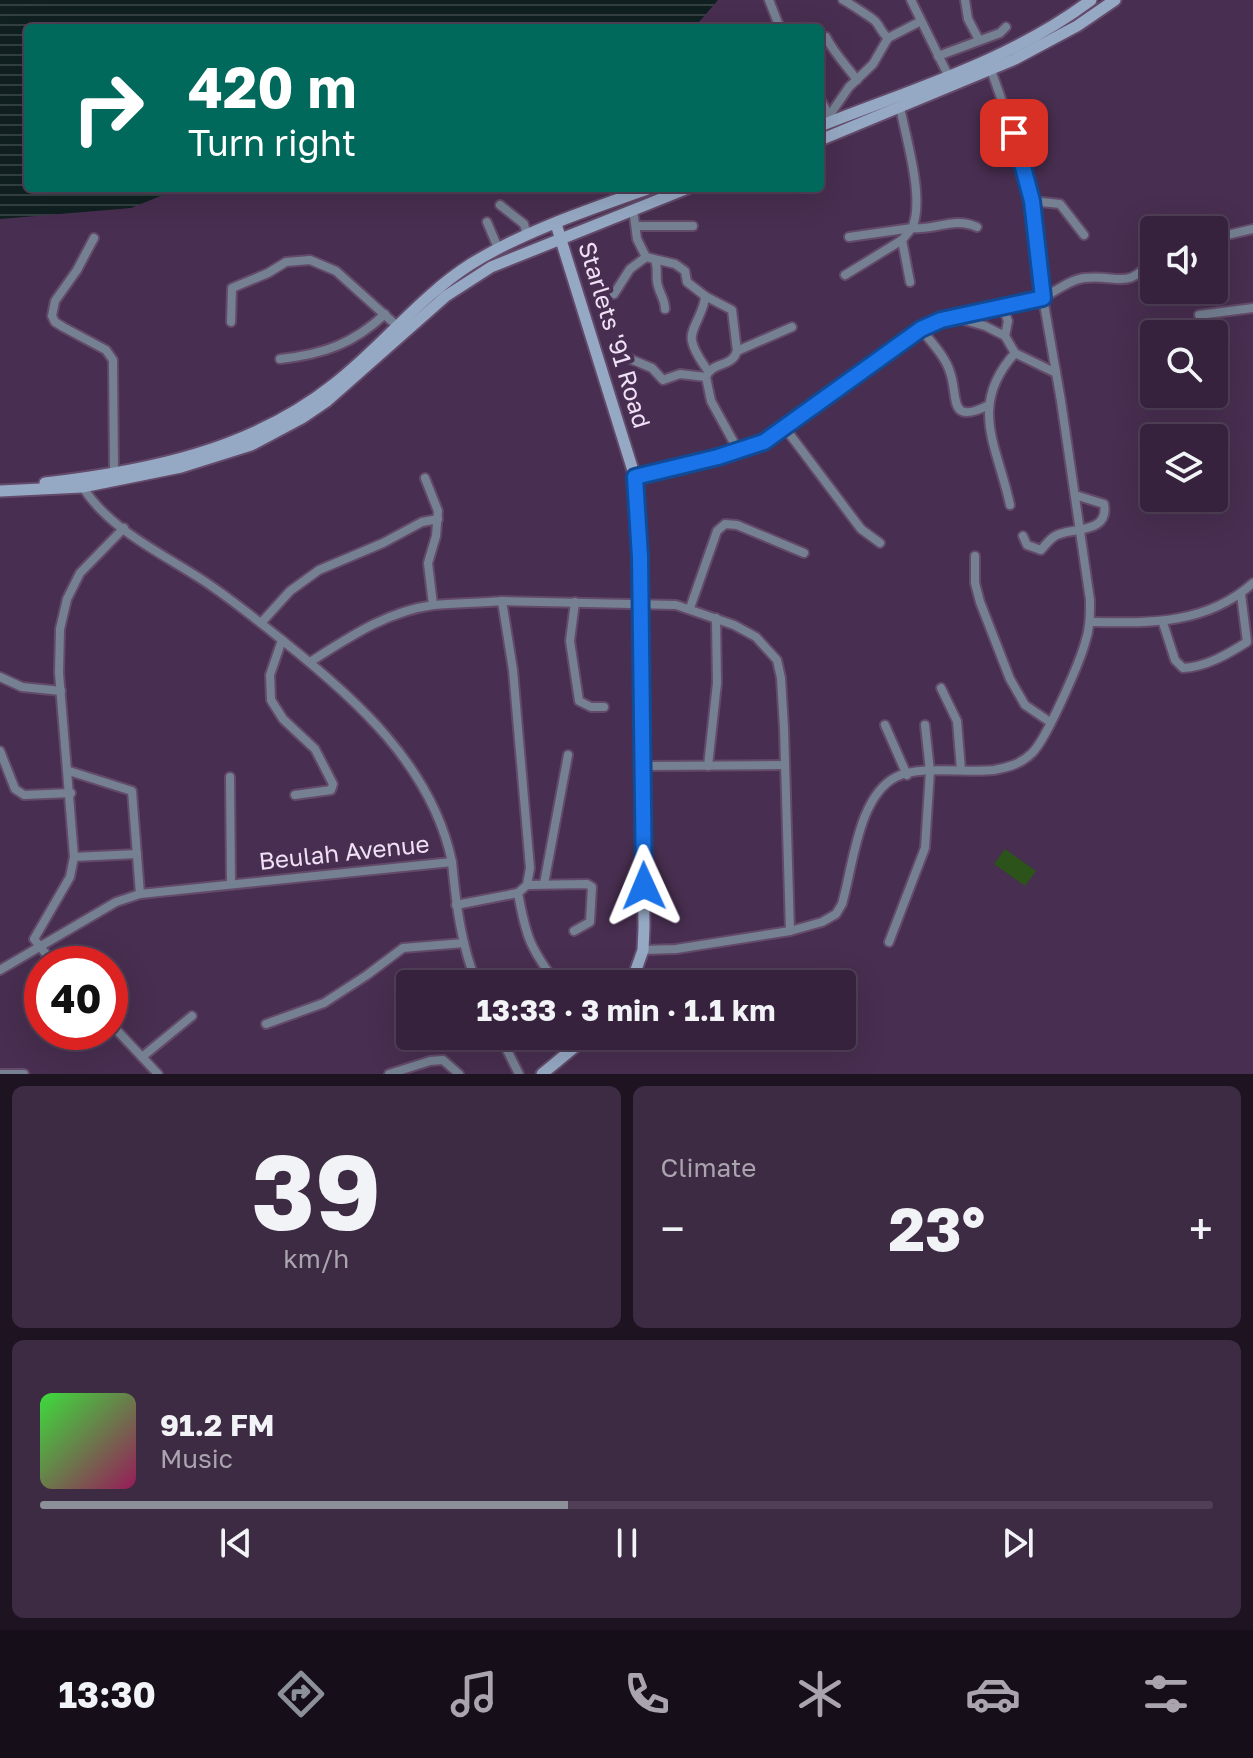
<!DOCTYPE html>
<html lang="en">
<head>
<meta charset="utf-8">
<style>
  body { margin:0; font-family:"Golos Text",sans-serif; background:#3d2a43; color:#f1f3f6; height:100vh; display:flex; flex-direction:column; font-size:30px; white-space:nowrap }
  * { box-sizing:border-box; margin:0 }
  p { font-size:26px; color:#aaa4af }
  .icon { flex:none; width:44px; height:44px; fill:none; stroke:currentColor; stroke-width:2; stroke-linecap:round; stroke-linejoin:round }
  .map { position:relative; height:1074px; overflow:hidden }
  .drawer { display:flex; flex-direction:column; gap:12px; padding:12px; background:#1e1321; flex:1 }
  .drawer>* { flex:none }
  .top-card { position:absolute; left:24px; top:24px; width:800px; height:168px; border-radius:8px; box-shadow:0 8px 32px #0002,0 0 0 2px #503f56; background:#00695c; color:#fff; overflow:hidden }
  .tools { position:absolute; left:1140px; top:216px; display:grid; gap:16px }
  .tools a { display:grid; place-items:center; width:88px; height:88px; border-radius:8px; background:#36223c; box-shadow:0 8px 32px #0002,0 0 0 2px #503f56; font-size:40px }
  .speed { position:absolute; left:24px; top:946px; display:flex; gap:16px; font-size:40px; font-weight:700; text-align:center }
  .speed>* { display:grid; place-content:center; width:104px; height:104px; border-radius:50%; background:#36223c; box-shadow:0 8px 32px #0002,0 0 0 2px #503f56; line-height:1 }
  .speed .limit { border:12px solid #d22; background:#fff; color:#111 }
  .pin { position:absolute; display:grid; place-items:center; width:68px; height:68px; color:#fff; margin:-34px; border-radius:16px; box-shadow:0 4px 12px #0006 }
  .me { position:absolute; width:88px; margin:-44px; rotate:359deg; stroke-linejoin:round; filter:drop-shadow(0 0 6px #0008) }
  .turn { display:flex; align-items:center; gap:28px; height:168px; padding:0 32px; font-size:36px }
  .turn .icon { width:104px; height:104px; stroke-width:2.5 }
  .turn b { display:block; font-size:56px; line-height:68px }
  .big { font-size:60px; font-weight:700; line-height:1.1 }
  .drawer .card { flex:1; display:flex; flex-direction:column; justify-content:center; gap:12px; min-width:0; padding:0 28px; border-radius:12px; background:#3d2a43 }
  .drawer .dial { align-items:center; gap:0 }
  .dial b { font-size:104px; line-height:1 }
  .song { display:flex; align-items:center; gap:24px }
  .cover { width:96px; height:96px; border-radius:12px; background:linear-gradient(135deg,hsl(120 70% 55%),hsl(330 70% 35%)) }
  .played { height:8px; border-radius:4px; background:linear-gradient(90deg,#8c9099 45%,#503f56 45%) }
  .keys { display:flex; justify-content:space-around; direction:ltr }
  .heat { display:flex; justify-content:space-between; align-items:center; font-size:44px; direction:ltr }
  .drawer .tiles { flex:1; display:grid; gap:12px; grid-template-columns:1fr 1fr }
  .card:last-child { grid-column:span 2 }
  .trip { position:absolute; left:396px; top:970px; width:460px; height:80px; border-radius:8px; background:#36223c; box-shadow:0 8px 32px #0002,0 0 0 2px #503f56; font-weight:700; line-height:80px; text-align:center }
  .tabs { display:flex; height:128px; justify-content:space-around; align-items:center; background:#160e18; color:#aaa4af }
  .tabs .icon { width:56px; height:56px }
  .tabs .on { color:#8c9099 }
  .tabs b { font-size:36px; color:#f1f3f6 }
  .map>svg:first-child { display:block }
  .garden { fill:#2b531a }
  .water { fill:url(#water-rules) }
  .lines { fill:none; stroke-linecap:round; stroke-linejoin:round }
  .street-casing { stroke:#634a6a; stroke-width:12 }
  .secondary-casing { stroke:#634a6a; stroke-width:15 }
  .street { stroke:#758192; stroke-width:8 }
  .secondary { stroke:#96a9c4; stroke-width:11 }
  .route-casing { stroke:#114b97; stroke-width:20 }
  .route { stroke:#1a73e8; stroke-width:14 }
  .labels { text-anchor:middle; stroke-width:8; stroke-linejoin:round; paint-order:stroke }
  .street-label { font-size:24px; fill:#f0e0f5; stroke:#482e50 }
</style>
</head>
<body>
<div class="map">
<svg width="1253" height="1074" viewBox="0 0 1253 1074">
  <defs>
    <pattern id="water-rules" width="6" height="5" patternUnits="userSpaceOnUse" patternTransform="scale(2)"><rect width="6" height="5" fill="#102020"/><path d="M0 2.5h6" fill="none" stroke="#334041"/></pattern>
  </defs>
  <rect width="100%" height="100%" fill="#482e50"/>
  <polygon class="garden" points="1005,849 1036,871 1025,886 994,864"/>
  <polygon class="water" points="0,0 718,0 700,21 688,28 28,28 28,188 180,188 131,208 0,219"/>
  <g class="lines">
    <defs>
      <g id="street">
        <polyline points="769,0 780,28"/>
        <polyline points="911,0 949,77"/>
        <polyline points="965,0 968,19 979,40"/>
        <path d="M820 38 826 37C834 53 846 65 857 80"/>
        <polyline points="888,38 921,21"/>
        <polyline points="938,56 1000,33 1006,27"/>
        <path d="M991 70 1020 152 1032 201 1043 298C1056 291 1069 280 1084 278 1120 274 1126 292 1154 258"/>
        <polyline points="820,99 830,117"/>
        <path d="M829 116 849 87 873 64 888 38C881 32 881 28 876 22 874 19 847 2 843 0"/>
        <polyline points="1032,201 1060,204 1084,235"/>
        <polyline points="500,205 524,224 527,235"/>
        <path d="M633 209 637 239 646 257 675 264 685 271 687 282 705 296 732 310 737 351C732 368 712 361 706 377L711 401 738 450"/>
        <polyline points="487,222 498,248"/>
        <polyline points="637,226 693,226"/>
        <path d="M849 237 912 228C925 199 906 139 900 107"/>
        <polyline points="94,238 77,270 55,301 52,316 55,322 63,327 106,350 113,360 114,472"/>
        <polyline points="1214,238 1253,229"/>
        <polyline points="902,240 910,282"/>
        <path d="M655 260C658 268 656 273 657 281 658 292 665 298 665 309"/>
        <path d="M845 275 902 240 912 228C934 231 954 216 977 227"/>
        <polyline points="614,294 630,269 646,257"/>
        <path d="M705 296C705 312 689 329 692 341 694 352 702 362 708 371"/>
        <polyline points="1002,305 1008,321 1005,336 1015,353 1056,373"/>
        <polyline points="1199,315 1253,308"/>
        <polyline points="954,317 985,326 1005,336"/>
        <polyline points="231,322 232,288 268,273 286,262 310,260 336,271 396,325"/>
        <path d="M921 329C931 342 945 356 950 372 959 397 947 426 989 405"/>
        <polyline points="737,351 792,327"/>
        <polyline points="618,354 652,368 663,380 680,374 706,377"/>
        <path d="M280 359C324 354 353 344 385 314"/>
        <polyline points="785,428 861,529 880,543"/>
        <path d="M635 477 718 457 764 442 921 329C960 311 1002 306 1043 298L1061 401 1090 600C1090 615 1090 629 1085 643 1079 664 1046 740 1032 753 1021 764 1009 767 994 770 966 773 920 765 896 777 858 796 853 867 842 904L836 914 822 922 790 931 676 949 643 950"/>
        <polyline points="425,478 438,511 436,536 428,563 433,605"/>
        <path d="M1010 505C998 447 967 406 1015 353"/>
        <path d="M1023 536 1027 545 1041 550C1045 545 1050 539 1055 536 1069 527 1110 535 1104 504L1075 495"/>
        <polyline points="975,556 975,583 980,602 1010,679 1025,705 1050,722"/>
        <polyline points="502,601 676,605 734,625 756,637 777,660 781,678 784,728 790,931"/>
        <polyline points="575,602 570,641 579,701 591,707 604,707"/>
        <polyline points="690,608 717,531 725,524 737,525 804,553"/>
        <path d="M1090 622C1149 623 1206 625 1253 583"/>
        <polyline points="261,623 290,591 319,570 383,543 422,522 438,519"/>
        <path d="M1163 623 1175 660 1183 668C1206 667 1228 654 1247 642L1241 594"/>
        <polyline points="282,640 270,675 271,700 283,719 315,749 333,784 331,790 295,795"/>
        <path d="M310 662C348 638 387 611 434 605 456 603 480 603 502 601L513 670 530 868 527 885 518 893 456 905"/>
        <polyline points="0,677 22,687 61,691"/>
        <polyline points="941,688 957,721 961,770"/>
        <polyline points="885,725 907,775"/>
        <polyline points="0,751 15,789 24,795 71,793"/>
        <polyline points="643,766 785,765"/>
        <polyline points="708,766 717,683 716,618"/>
        <polyline points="69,771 132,791 140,894"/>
        <polyline points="230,777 231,884"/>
        <polyline points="74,857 137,854"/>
        <path d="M452 862C456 904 461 945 477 984"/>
        <polyline points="544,884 568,755"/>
        <polyline points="527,885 587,884 592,887 590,922 574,931"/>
        <path d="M518 893C526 937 530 948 557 984"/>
        <polyline points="889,942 925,848 930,771 925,725"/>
        <polyline points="54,964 34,939 70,877 74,857 59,673 60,629 67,599 80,573 124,528"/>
        <path d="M0 970 116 902 140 894 452 862C432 766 355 698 282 640 256 619 231 599 204 581 162 553 107 529 81 484"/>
        <polyline points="110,1023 158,1074"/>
        <polyline points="266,1024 324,1003 367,975 403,948 464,943"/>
        <polyline points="500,1036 519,1074"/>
        <polyline points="142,1057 192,1016"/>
        <polyline points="0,1074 24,1074"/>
        <polyline points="389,1074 430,1061 443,1060 459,1074"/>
      </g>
      <g id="secondary">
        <path d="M820 126C913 89 1010 61 1091 0"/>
        <polyline points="820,140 1013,60 1077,26 1115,0"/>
        <polyline points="556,224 635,477 641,604 644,927 643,950 631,984"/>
        <path d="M45 483C148 471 251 450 334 384 382 347 419 297 471 264 524 231 591 209 650 188"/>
        <polyline points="0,491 82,487 181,467 251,445 302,418 327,401 446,296 491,267 688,188"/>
        <polyline points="542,1074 588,1036"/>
      </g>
    </defs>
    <use href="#street" class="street-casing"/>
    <use href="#secondary" class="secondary-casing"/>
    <use href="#street" class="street"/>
    <use href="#secondary" class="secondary"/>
  </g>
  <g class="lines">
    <defs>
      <polyline id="route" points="644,886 640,557 635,477 718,457 764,442 921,329 941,320 1043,298 1032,201 1014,133"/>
    </defs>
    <use href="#route" class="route-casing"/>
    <use href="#route" class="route"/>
  </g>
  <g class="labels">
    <g class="street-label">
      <text transform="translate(614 335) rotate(73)" y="8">Starlets '91 Road</text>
      <text transform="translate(344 853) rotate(-6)" y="8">Beulah Avenue</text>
    </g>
  </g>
</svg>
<div class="tools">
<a><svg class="icon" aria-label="sound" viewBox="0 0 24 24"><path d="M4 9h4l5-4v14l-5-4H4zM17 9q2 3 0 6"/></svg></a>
<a><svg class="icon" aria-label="search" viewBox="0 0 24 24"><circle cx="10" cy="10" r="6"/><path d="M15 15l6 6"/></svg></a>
<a><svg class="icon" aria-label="layers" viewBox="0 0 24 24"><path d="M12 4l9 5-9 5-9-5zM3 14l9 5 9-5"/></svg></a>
</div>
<div class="speed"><div class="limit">40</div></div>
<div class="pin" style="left:1014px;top:133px;background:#d93025"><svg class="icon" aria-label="arrive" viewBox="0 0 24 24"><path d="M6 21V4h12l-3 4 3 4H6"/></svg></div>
<svg class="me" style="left:644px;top:886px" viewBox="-20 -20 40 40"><path d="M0-17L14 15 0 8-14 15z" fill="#1a73e8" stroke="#fff" stroke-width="4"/></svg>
<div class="trip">13:33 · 3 min · 1.1 km</div>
<div class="top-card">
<div class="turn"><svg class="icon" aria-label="right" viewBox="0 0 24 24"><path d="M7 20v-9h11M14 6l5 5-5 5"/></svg><div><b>420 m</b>Turn right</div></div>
</div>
</div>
<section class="drawer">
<div class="tiles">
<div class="card dial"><b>39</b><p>km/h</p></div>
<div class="card"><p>Climate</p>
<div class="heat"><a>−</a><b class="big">23°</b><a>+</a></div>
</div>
<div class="card">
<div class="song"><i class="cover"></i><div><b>91.2 FM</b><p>Music</p></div></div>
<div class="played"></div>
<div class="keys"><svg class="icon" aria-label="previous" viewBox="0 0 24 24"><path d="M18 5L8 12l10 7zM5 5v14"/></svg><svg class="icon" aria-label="pause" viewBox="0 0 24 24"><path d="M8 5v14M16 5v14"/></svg><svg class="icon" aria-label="next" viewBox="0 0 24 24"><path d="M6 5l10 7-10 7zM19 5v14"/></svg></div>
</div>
</div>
</section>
<nav class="tabs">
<b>13:30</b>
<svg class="icon on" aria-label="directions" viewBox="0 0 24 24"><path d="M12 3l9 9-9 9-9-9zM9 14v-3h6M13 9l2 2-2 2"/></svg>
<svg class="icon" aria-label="music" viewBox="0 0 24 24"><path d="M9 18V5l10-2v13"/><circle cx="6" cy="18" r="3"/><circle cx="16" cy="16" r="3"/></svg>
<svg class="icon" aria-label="phone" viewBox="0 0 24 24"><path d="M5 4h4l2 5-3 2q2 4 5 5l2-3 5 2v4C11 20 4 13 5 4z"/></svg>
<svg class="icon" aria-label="climate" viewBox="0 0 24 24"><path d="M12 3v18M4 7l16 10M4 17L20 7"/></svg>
<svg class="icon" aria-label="car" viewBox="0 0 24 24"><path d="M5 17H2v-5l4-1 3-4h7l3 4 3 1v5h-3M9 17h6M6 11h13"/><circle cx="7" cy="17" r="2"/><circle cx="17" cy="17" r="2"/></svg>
<svg class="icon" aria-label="filters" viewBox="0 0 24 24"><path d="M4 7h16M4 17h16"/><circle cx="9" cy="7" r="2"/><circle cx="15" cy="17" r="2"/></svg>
</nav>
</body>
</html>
